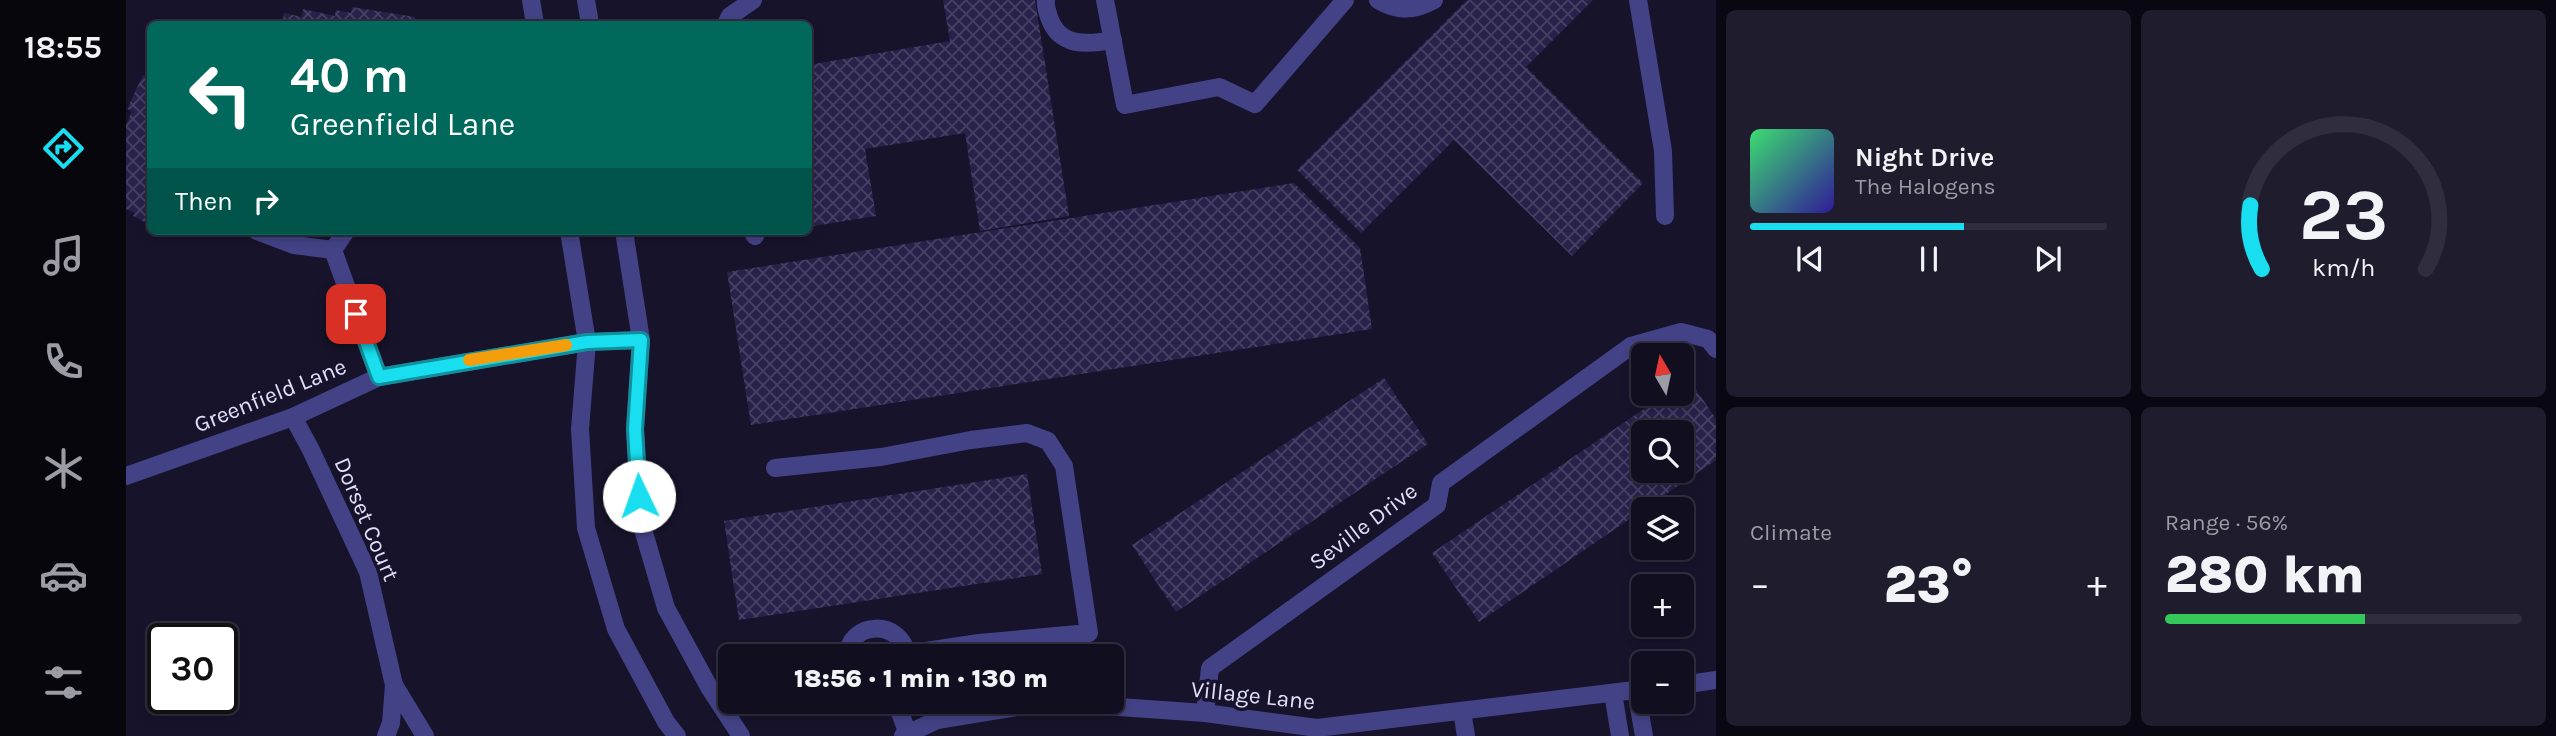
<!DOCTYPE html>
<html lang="en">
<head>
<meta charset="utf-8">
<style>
  body { margin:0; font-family:Karla,sans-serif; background:#1e1c2d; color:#f1f3f6; height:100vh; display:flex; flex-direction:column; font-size:26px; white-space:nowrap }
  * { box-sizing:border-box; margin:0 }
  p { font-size:23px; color:#9c9ca5 }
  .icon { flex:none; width:38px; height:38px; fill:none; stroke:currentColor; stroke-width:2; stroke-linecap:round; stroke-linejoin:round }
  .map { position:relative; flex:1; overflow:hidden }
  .details { display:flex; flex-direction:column; gap:10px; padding:10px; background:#090812; width:840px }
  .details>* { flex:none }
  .guide { position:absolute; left:21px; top:21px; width:665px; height:214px; border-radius:10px; box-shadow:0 4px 10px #0003,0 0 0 2px #302e3e; background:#00695c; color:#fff; overflow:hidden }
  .needle { width:46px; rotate:351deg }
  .buttons { position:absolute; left:1505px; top:343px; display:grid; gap:14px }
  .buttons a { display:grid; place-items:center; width:63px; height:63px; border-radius:10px; background:#110e20; box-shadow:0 4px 10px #0003,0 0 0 2px #302e3e; font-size:35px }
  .speed { position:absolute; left:21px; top:623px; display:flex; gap:14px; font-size:35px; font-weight:700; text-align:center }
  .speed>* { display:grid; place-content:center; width:91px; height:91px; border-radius:50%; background:#110e20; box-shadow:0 4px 10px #0003,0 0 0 2px #302e3e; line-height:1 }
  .speed .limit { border:4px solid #111; border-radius:10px; background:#fff; color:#111 }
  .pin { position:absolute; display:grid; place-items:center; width:60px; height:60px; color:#fff; margin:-30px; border-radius:14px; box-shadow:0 4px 10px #0006 }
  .me { position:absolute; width:77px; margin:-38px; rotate:357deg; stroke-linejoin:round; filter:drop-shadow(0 0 5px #0008) }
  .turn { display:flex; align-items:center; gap:24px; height:147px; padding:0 28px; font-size:32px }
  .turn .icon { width:91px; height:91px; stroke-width:2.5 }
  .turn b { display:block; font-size:49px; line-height:60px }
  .then { display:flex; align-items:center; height:66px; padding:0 28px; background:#0003; gap:14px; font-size:26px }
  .big { font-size:52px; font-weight:800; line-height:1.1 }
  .details .tile { flex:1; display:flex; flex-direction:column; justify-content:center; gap:10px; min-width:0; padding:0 24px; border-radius:10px; background:#1e1c2d }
  .details .dial { align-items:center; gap:0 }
  .dial svg { height:182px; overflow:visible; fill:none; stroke:#302e3e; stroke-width:7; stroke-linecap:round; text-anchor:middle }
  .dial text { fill:#f1f3f6; stroke:none }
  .song { display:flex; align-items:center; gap:21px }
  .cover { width:84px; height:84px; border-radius:10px; background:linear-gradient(135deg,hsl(140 70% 55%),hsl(250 70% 35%)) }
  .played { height:7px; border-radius:4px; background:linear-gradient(90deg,#19deef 60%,#302e3e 60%) }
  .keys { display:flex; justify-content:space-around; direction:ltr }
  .heat { display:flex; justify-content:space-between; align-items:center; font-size:38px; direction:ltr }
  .charge { height:10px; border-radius:5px; background:linear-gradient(90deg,#34c759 56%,#302e3e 0) }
  .details .tiles { flex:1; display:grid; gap:10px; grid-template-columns:repeat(2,1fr) }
  .trip { position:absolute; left:592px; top:644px; width:406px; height:70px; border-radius:10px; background:#110e20; box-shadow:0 4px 10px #0003,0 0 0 2px #302e3e; font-weight:800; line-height:70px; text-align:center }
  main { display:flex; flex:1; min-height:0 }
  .menu { display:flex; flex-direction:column; width:126px; justify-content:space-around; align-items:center; background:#07060d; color:#9c9ca5 }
  .menu .icon { width:49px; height:49px }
  .menu .current { color:#19deef }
  .menu b { font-size:32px; color:#f1f3f6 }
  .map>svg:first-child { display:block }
  .building { fill:url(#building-cross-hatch); fill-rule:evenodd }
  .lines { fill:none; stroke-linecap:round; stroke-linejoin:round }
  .minor { stroke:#434286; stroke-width:18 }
  .route-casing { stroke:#10909b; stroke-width:18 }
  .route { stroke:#19deef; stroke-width:12 }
  .slow { stroke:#f59e0b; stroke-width:12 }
  .labels { text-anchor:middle; stroke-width:7; stroke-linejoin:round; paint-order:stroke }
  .street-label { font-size:23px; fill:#e2dffd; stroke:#17132b }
</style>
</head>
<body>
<main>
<nav class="menu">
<b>18:55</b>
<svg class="icon current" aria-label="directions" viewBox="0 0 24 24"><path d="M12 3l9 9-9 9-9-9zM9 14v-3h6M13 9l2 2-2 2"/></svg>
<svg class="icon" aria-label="music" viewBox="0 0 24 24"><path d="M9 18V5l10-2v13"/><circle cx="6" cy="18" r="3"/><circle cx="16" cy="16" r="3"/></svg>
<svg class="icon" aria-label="phone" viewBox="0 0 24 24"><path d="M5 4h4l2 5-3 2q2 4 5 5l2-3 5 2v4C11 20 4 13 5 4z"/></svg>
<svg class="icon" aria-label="climate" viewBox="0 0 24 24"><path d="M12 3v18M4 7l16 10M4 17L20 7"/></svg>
<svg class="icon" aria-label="car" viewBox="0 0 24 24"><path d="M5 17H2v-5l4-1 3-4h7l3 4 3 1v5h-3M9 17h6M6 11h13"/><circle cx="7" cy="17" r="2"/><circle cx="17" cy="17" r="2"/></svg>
<svg class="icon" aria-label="filters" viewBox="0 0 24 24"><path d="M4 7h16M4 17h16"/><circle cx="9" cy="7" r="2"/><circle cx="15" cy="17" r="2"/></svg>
</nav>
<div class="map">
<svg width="1590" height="736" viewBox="0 0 1590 736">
  <defs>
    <pattern id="building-cross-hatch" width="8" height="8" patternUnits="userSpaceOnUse" patternTransform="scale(1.75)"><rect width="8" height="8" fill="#28214a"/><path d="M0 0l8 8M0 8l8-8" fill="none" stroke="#474165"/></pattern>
  </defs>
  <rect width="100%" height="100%" fill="#17132b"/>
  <g class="building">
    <polygon points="817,0 909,0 943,216 854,231 839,133 739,149 750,216 682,227 682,65 824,41"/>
    <polygon points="1341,0 1467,0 1400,67 1517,183 1446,256 1328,140 1235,233 1171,170"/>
    <polygon points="226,7 289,17 288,21 302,24 156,24 158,13 176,17 177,9 209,16 210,10 225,13"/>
    <polygon points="24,71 24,225 7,216 9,213 0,209 0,125 6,111 1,109 17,75 22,77"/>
    <polygon points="1168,183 1234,248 1246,329 625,425 601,272"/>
    <polygon points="1258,378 1302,444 1050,612 1006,545"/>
    <path d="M1562 378 1590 419V460L1353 622 1306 553 1540 394H1556V383ZM1517 432H1556V471H1517Z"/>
    <polygon points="901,474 916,574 613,620 598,521"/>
  </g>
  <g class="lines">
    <g class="minor">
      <polyline points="405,0 409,24"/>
      <polyline points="460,0 464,24"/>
      <path d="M920 0C919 7 921 10 923 17 933 47 960 45 987 40"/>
      <polyline points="979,0 999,105 1093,87 1129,104 1219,0"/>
      <path d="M1252 0C1272 12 1288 11 1308 0"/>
      <polyline points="1512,0 1537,151 1539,216"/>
      <polyline points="600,24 604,16 627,0"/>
      <polyline points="131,231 168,245 207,250 220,231"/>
      <polyline points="443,231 461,342 454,429 460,528 490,629 540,722 551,736"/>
      <polyline points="498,231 515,340 509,429 514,519 540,608 583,687 615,736"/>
      <polyline points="626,231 629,236"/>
      <polyline points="207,250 253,377"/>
      <polyline points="167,417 184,448 242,572 268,685"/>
      <polyline points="649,468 755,457 845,440 901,433 922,441 938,466 963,633 853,643 780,654"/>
      <polyline points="0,476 167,417 253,377 461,342 515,340"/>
      <path d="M722 656C722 621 776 618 781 656"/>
      <polyline points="1556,685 1590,680"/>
      <polyline points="1510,690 1518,736"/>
      <polyline points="1487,693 1494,736"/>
      <polyline points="770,702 782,734"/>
      <polyline points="1336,711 1340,736"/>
      <polyline points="1079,713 1084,668 1311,505 1315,483 1505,346 1555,332 1582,339 1590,349"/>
      <polyline points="260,736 265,723 268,685 299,736"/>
      <polyline points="777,736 811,720 922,702 1079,713 1191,728 1517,689"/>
    </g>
  </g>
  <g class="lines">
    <defs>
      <polyline id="route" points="230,314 253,377 461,342 515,340 509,429 513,496"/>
    </defs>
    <use href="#route" class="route-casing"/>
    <use href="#route" class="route"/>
    <polyline class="slow" points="343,360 440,345"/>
  </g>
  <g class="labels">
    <g class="street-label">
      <text transform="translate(144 395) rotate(-22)" y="8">Greenfield Lane</text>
      <text transform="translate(241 519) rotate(67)" y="8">Dorset Court</text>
      <text transform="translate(1237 526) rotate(-37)" y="8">Seville Drive</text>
      <text transform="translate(1127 695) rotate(6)" y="8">Village Lane</text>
    </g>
  </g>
</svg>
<div class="buttons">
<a><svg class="needle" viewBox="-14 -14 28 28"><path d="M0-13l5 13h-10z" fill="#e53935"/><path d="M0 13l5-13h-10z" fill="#9c9ca5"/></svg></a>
<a><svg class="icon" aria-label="search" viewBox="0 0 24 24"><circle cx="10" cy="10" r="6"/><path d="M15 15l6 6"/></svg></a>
<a><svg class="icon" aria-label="layers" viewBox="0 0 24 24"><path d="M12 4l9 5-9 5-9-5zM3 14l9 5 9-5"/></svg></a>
<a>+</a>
<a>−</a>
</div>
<div class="speed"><div class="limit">30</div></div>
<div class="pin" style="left:230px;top:314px;background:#d93025"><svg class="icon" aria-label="arrive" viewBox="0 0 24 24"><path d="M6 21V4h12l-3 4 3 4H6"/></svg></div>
<svg class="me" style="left:513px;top:496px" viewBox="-20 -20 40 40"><circle r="19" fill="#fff"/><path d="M0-13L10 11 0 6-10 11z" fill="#19deef"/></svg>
<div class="trip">18:56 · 1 min · 130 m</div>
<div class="guide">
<div class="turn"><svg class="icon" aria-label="left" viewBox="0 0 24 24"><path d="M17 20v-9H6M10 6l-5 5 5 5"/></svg><div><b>40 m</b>Greenfield Lane</div></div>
<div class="then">Then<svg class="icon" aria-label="right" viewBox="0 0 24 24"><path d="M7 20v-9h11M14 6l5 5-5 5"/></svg></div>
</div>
</div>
<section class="details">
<div class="tiles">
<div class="tile">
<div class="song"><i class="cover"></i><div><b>Night Drive</b><p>The Halogens</p></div></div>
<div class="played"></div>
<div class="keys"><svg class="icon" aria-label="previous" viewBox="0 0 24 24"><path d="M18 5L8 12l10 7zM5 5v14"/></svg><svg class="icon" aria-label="pause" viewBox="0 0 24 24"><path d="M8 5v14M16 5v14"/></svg><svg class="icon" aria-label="next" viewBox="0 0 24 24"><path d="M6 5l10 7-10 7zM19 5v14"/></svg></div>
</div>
<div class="tile dial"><svg viewBox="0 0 100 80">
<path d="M14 69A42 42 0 1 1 86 69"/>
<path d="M14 69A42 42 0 0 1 9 41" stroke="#19deef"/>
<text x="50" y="56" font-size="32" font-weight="700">23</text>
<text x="50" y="72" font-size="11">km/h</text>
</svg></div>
<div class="tile"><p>Climate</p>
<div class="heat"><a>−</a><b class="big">23°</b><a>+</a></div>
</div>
<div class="tile"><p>Range · 56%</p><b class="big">280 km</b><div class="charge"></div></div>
</div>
</section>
</main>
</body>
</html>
